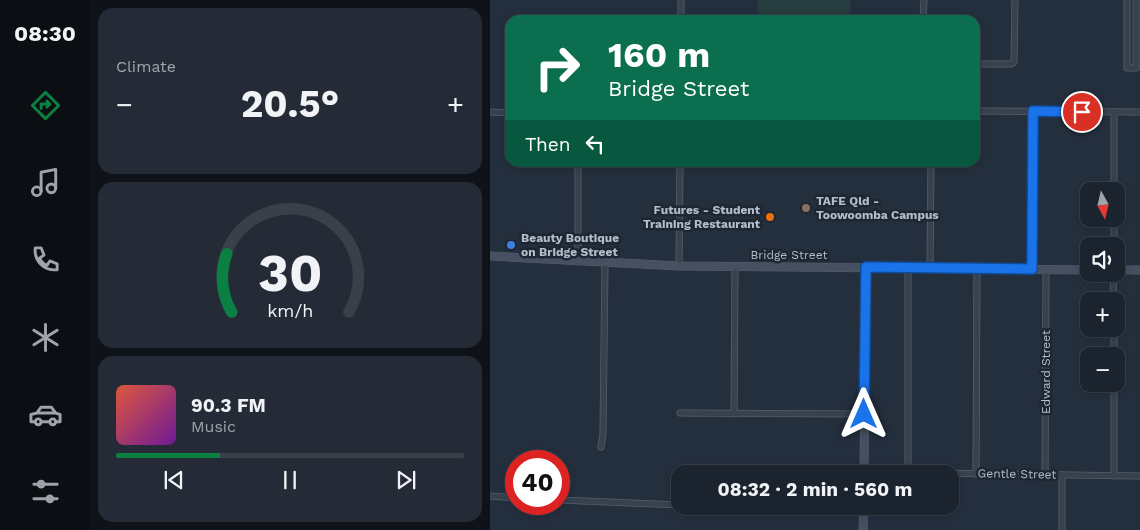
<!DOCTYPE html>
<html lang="en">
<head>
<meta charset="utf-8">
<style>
  body { margin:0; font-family:"Work Sans",sans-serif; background:#242b36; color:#f1f3f6; height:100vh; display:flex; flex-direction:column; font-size:19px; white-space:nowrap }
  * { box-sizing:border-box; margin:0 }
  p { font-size:16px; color:#a0a4aa }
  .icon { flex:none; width:28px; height:28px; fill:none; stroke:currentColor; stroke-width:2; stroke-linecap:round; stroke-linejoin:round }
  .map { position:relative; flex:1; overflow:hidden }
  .side { display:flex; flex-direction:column; gap:8px; padding:8px; background:#0f1319; width:400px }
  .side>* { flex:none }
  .top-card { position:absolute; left:15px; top:15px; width:475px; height:152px; border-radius:15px; box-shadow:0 2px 8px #0003,0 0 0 1px #39404a; background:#0b6e4f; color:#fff; overflow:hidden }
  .needle { width:32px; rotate:172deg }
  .tools { position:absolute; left:590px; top:182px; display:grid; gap:10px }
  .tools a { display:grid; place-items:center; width:45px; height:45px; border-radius:10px; background:#1b232e; box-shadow:0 2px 8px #0003,0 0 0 1px #39404a; font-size:25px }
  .speed { position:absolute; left:15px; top:450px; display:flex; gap:10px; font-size:25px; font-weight:700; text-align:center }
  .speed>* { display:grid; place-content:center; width:65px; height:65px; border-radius:50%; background:#1b232e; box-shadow:0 2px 8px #0003,0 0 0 1px #39404a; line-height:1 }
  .speed .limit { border:8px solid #d22; background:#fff; color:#111 }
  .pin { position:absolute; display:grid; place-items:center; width:42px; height:42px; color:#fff; margin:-21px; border:2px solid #fff; border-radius:50%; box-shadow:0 1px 5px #0007 }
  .me { position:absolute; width:55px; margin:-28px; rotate:0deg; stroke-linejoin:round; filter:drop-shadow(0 0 4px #0008) }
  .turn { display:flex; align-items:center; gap:18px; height:105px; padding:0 20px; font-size:22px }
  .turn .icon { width:65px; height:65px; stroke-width:2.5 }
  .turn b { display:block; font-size:35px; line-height:42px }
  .then { display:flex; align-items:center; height:48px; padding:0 20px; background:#0003; gap:10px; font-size:19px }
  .big { font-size:38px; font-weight:700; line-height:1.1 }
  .side .card { flex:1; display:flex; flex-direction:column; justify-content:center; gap:8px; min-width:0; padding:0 18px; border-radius:15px; background:#242b36 }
  .side .dial { align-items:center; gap:0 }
  .dial svg { height:130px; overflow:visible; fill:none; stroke:#39404a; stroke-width:7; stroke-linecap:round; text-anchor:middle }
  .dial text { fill:#f1f3f6; stroke:none }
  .song { display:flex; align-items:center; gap:15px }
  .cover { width:60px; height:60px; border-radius:8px; background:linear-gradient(135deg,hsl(10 70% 55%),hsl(280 70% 35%)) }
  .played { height:5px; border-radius:2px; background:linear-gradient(90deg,#0b8043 30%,#39404a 30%) }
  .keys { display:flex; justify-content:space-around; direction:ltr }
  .heat { display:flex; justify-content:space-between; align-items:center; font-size:28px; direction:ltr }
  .trip { position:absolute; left:181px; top:465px; width:288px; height:50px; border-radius:15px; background:#1b232e; box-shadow:0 2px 8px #0003,0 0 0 1px #39404a; font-weight:700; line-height:50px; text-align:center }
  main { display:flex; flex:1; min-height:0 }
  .dock { display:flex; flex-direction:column; width:90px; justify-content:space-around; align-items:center; background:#0b0e12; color:#a0a4aa }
  .dock .icon { width:35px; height:35px }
  .dock .active { color:#0b8043 }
  .dock b { font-size:22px; color:#f1f3f6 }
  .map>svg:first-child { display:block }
  .garden { fill:#263c3f }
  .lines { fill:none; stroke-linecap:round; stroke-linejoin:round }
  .street-casing { stroke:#565f6c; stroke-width:7 }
  .secondary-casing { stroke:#565f6c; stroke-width:9 }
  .street { stroke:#38414e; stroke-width:5.5 }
  .secondary { stroke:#465061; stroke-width:8 }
  .route-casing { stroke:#114b97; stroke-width:12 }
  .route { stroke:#1a73e8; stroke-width:9 }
  .education-dot { fill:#8d6e63; stroke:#1d2633; stroke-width:2 }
  .food-dot { fill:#e8710a; stroke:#1d2633; stroke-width:2 }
  .shop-dot { fill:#3f7fe0; stroke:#1d2633; stroke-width:2 }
  .labels { text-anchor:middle; stroke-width:5; stroke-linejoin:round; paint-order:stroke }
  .poi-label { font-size:12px; font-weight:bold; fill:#b4bcc9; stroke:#1d2633; text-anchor:start }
  .street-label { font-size:12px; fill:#b4bcc9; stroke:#1d2633 }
</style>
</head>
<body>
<main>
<nav class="dock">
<b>08:30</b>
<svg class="icon active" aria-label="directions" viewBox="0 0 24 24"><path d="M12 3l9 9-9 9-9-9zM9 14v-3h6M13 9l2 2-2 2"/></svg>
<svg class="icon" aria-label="music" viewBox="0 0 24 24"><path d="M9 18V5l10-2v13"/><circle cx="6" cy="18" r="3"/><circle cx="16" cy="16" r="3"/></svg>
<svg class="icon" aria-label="phone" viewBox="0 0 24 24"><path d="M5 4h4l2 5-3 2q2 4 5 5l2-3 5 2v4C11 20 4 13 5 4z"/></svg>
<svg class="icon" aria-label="climate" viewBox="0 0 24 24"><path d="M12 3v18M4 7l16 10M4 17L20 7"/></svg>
<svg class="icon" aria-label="car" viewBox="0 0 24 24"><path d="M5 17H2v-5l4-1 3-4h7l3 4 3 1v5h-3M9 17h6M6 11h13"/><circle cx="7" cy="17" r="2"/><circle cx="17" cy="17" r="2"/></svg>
<svg class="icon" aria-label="filters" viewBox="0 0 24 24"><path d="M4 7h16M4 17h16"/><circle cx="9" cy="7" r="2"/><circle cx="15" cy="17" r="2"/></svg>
</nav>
<section class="side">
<div class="card"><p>Climate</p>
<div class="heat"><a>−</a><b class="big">20.5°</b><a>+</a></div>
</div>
<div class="card dial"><svg viewBox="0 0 100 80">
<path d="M14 69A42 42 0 1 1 86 69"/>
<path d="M14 69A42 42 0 0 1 11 33" stroke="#0b8043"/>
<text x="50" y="56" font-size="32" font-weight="700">30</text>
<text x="50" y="72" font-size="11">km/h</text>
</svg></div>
<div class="card">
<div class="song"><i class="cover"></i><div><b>90.3 FM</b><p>Music</p></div></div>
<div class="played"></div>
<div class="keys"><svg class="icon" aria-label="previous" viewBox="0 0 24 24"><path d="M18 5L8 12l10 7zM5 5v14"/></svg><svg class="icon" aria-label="pause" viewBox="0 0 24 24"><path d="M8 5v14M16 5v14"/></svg><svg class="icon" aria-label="next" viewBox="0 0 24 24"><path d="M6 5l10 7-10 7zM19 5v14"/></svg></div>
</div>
</section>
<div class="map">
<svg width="650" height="530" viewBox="0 0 650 530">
  <rect width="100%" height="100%" fill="#242f3e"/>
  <polygon class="garden" points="267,0 361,0 359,20 269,20"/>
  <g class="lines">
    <defs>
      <g id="street">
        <polyline points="637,0 637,68 646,68 646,0"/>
        <polyline points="191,20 191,0"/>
        <polyline points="433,20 434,0"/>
        <polyline points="485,64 521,64 524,62 525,0"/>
        <polyline points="485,111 650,112"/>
        <polyline points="0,112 20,113"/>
        <polyline points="624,191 624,112"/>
        <polyline points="624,246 624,219"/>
        <polyline points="88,261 88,162"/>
        <polyline points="189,266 190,162"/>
        <polyline points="440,268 441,162"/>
        <polyline points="542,269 543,111"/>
        <polyline points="623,274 624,301"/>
        <polyline points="624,329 624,356"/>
        <polyline points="624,384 624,476"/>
        <polyline points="190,413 374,414"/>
        <polyline points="244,414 245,266"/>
        <polyline points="111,447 113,434 115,262"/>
        <polyline points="374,472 650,476"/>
        <polyline points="418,473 418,268"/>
        <polyline points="486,474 487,268"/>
        <polyline points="555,475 556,269"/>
        <polyline points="0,496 26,498"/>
        <polyline points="69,500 190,505"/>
        <polyline points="287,506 374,507"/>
        <polyline points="572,530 572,475"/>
      </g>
      <g id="secondary">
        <polyline points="0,256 189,266 599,270"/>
        <polyline points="626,270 650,270"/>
        <polyline points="374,474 376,267"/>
        <polyline points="373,530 374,506"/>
      </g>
    </defs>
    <use href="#street" class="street-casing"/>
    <use href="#secondary" class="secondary-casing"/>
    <use href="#street" class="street"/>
    <use href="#secondary" class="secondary"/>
  </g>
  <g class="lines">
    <defs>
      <polyline id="route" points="374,414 376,267 542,269 543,111 592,112"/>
    </defs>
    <use href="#route" class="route-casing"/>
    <use href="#route" class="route"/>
  </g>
  <circle class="education-dot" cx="316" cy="208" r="5"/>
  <circle class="food-dot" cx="280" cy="217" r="5"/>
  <circle class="shop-dot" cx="21" cy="245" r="5"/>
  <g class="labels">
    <g class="poi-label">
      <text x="326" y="205">TAFE Qld -<tspan x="326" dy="14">Toowoomba Campus</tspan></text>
      <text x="270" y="214" text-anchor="end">Futures - Student<tspan x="270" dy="14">Training Restaurant</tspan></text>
      <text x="31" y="242">Beauty Boutique<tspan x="31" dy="14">on Bridge Street</tspan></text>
    </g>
    <g class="street-label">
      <text x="299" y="259">Bridge Street</text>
      <text transform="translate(556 372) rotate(-90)" y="4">Edward Street</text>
      <text transform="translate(527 474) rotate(1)" y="4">Gentle Street</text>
    </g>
  </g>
</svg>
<div class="tools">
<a><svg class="needle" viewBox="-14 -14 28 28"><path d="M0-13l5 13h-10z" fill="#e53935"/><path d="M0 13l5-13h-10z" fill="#a0a4aa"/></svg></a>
<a><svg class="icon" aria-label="sound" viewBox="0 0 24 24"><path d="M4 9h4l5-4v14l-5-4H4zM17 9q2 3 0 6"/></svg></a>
<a>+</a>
<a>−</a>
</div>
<div class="speed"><div class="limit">40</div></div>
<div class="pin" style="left:592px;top:112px;background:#d93025"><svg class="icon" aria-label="arrive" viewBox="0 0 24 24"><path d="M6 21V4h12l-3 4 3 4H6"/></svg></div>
<svg class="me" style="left:374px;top:414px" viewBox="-20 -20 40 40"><path d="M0-17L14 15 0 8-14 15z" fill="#1a73e8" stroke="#fff" stroke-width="4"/></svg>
<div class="trip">08:32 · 2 min · 560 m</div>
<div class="top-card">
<div class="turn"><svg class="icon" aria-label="right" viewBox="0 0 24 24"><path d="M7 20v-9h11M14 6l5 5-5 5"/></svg><div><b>160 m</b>Bridge Street</div></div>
<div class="then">Then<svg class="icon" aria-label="left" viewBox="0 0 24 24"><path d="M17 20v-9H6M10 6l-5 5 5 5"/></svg></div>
</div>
</div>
</main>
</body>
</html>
